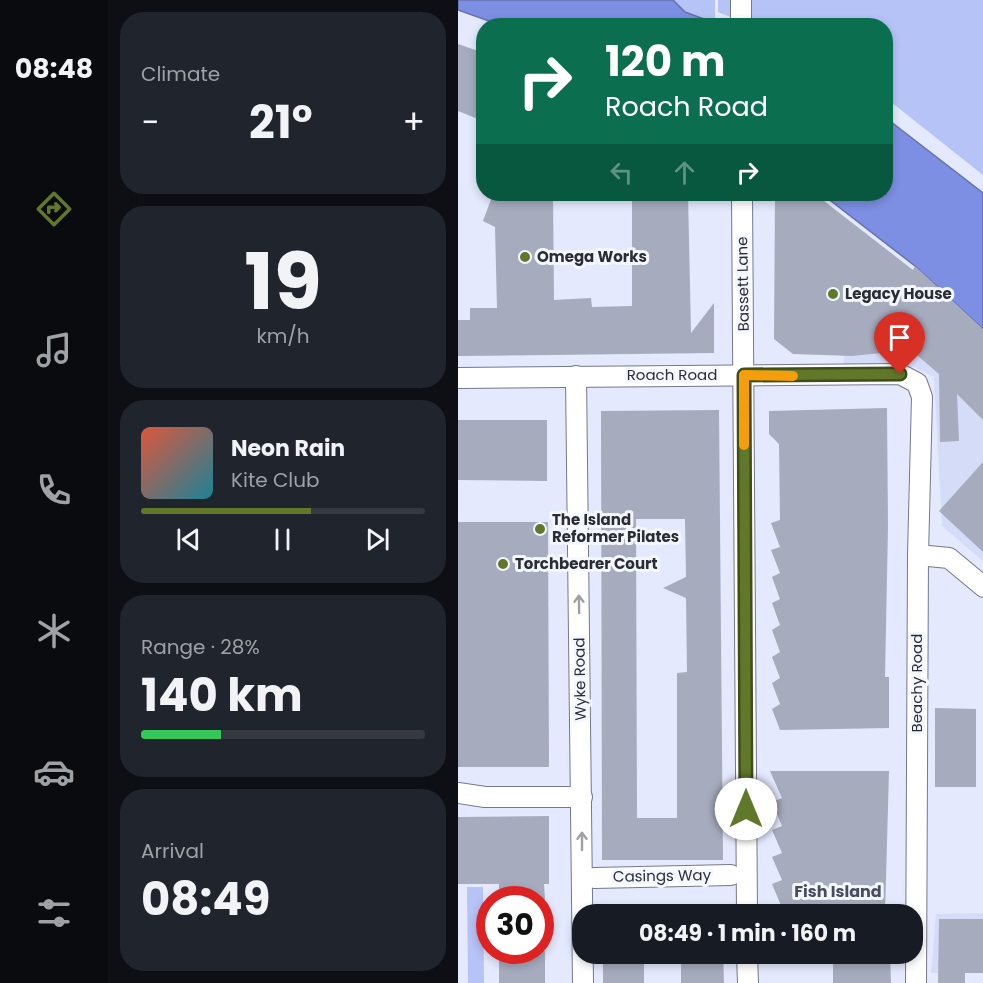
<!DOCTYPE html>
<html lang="en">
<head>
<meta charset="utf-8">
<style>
  body { margin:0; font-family:Poppins,sans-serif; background:#20242c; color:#f1f3f6; height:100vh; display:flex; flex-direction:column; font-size:22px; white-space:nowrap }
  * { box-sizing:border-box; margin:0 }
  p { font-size:20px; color:#9ea1a6 }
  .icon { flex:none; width:33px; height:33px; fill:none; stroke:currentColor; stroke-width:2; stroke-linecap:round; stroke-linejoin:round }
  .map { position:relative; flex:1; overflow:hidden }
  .details { display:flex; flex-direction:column; gap:12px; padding:12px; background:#0d0f14; width:350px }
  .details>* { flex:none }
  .top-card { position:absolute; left:18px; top:18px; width:417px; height:183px; border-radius:24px; box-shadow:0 3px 9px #0003; background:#0b6e4f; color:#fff; overflow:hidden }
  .speed { position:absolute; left:18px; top:886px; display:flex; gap:12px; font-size:30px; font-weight:700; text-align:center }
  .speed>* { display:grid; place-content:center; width:78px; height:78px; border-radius:50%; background:#171b24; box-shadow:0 3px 9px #0003; line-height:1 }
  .speed .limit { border:9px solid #d22; background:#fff; color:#111 }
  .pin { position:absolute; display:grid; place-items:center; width:51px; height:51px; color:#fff; margin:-62px -26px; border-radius:50% 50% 50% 0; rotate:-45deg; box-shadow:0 0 6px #0007 }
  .pin .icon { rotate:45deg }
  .me { position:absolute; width:66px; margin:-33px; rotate:0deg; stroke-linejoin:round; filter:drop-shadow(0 0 4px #0008) }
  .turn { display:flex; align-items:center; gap:21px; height:126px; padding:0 30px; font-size:27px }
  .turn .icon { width:78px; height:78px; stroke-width:2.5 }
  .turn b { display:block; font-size:42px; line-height:51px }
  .lanes { display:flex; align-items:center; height:57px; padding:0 30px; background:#0003; justify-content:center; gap:30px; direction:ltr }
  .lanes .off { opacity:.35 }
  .big { font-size:45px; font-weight:700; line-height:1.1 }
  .details .widget { flex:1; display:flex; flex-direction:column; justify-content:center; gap:9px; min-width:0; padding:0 21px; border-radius:24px; background:#20242c }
  .details .dial { align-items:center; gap:0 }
  .dial b { font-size:78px; line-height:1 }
  .song { display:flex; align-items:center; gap:18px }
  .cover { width:72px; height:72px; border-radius:9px; background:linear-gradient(135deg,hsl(10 70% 55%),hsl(190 70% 35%)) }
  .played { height:6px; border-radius:3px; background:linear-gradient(90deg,#617729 60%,#363941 60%) }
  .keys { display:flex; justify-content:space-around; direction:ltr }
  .heat { display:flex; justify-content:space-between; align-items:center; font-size:33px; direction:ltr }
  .charge { height:9px; border-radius:4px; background:linear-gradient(90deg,#34c759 28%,#363941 0) }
  .trip { position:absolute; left:114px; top:904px; width:351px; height:60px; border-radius:24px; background:#171b24; box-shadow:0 3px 9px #0003; font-weight:700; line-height:60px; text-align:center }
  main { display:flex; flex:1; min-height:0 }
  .menu { display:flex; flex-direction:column; width:108px; justify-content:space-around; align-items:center; background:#090b0e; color:#9ea1a6 }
  .menu .icon { width:42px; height:42px }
  .menu .active { color:#617729 }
  .menu b { font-size:27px; color:#f1f3f6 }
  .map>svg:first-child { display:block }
  .built { fill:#d5dcf7 }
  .green { fill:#b6c3f6 }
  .water { fill:#7d8fe3; stroke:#6472ae; stroke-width:1.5 }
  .building { fill:#a6abbe; fill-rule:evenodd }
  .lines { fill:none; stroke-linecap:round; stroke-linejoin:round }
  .street-casing { stroke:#74798b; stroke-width:22 }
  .street { stroke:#fff; stroke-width:20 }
  .oneway { stroke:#a0a0a4 }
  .route-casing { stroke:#3f4d1b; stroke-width:15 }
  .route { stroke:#617729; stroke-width:10 }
  .slow { stroke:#f59e0b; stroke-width:10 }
  .poi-dot { fill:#617729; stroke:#f4f7ff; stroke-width:2 }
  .labels { text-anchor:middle; stroke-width:6; stroke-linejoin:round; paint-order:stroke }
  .poi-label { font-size:15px; font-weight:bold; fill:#2b2d34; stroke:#f4f7ff; text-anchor:start }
  .street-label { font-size:15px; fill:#2b2d34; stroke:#f4f7ff }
  .neighbourhood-label { font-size:16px; font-weight:bold; fill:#484c5d; stroke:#f4f7ff }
</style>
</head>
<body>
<main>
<nav class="menu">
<b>08:48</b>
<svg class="icon active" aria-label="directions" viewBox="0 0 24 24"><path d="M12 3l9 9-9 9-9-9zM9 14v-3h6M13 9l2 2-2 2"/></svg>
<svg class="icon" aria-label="music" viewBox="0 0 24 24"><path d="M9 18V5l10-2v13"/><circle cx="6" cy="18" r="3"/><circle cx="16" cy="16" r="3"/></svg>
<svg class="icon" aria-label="phone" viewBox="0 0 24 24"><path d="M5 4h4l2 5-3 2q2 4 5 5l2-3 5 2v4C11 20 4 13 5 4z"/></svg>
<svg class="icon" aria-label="climate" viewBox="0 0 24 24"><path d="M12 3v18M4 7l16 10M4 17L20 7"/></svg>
<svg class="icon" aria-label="car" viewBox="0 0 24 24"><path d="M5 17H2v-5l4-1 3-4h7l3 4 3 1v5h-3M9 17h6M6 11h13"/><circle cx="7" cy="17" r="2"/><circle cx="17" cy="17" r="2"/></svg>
<svg class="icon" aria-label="filters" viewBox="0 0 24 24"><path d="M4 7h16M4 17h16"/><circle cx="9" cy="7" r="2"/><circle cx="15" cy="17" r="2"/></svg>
</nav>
<section class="details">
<div class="widget"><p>Climate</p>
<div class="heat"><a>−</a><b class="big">21°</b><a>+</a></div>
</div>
<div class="widget dial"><b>19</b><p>km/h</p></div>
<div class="widget">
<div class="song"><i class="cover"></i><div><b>Neon Rain</b><p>Kite Club</p></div></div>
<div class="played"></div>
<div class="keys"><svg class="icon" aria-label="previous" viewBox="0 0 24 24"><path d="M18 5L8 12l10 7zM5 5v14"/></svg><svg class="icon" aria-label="pause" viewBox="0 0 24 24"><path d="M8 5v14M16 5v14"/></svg><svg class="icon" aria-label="next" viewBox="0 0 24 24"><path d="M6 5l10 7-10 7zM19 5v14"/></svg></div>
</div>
<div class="widget"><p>Range · 28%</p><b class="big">140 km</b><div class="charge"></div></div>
<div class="widget"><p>Arrival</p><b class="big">08:49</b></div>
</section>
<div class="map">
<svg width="526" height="983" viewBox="0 0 526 983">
  <rect width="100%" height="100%" fill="#e4e9fd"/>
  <g class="built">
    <polygon points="457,266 525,329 525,561 484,526 476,377 448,363 385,364 386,357 402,335"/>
    <polygon points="525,913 525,973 473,973 478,914"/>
  </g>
  <g class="green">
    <polygon points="215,0 257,0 257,24 227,12"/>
    <polygon points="260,0 525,0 525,175 428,98 428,26 292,25 260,12"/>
    <polygon points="9,887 25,887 26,983 10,983"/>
  </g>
  <g class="water">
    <polygon points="0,0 215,0 227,12 262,25 42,25 0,10"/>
    <polygon points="428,118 525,193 525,329 457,266 364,194 428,194"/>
  </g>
  <g class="building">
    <polygon points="0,44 26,53 26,104 20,119 0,111"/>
    <polygon points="35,194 95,194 96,300 133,298 134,307 174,306 174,194 230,194 233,333 256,303 256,353 0,356 0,320 12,320 12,308 39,308 37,227 25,221"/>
    <polygon points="317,194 357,194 455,270 457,266 525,329 525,420 499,394 501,441 482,442 481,374 453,350 394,356 335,354 316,339"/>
    <polygon points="429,408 430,527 427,677 431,677 431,728 322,730 314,709 322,704 314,683 322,678 314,657 322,652 314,630 322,625 314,603 322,599 314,577 322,573 313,550 322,547 313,523 322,520 321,444 311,434 311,411"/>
    <path d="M261 410 265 860H144L143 411ZM178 519H227L228 577 205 588 228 598 229 672 219 673V818H179Z"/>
    <polygon points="0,420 89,420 89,481 0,480"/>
    <polygon points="525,462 525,552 481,511"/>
    <polygon points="0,522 90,522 91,767 0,767"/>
    <polygon points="477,708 518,709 518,787 477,787"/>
    <polygon points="312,771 431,771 427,915 327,915 314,884 324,880 314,857 324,853 314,830 324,826 314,802 324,798"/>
    <polygon points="91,816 91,884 86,884 87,900 41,900 41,884 0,884 0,817"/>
    <polygon points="481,919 525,919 525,973 507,973 507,983 480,983"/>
    <rect x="41" y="951" width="46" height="32"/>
    <rect x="145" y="954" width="41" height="29"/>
    <polygon points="223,954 265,954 266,983 223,983"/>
    <polygon points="375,954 432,954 433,983 375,983"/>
  </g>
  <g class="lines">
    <defs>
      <g id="street">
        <polyline points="283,0 283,26"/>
        <polyline points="284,194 289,915"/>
        <polyline points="118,376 125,983"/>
        <polyline points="0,378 442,374 459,383 464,397 460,555 458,983"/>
        <polyline points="460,555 491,558 526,587"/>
        <polyline points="0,793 27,797 124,797"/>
        <polyline points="136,878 273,875"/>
        <polyline points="289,954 290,983"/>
      </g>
    </defs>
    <use href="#street" class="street-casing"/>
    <use href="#street" class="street"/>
  </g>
  <defs><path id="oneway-shaft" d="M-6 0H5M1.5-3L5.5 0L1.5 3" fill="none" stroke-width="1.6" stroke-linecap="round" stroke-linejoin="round" transform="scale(1.5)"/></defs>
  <g class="oneway">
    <use href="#oneway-shaft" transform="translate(121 604) rotate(-91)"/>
    <use href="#oneway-shaft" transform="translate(124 841) rotate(-90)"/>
  </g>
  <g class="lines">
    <defs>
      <polyline id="route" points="288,809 286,375 442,374"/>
    </defs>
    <use href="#route" class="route-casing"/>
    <use href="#route" class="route"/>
    <polyline class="slow" points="286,445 286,375 335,376"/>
  </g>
  <g class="poi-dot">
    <circle cx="67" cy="257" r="6"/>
    <circle cx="375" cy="294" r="6"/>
    <circle cx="82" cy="529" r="6"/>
    <circle cx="45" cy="564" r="6"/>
  </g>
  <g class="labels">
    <g class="poi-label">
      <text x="79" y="262">Omega Works</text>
      <text x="387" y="299">Legacy House</text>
      <text x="94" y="525">The Island<tspan x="94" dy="17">Reformer Pilates</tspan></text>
      <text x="57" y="569">Torchbearer Court</text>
    </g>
    <g class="street-label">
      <text transform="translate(285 284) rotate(-91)" y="5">Bassett Lane</text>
      <text x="214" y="380">Roach Road</text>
      <text transform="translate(122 679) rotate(-91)" y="5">Wyke Road</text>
      <text transform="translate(459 683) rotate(-90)" y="5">Beachy Road</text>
      <text transform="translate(204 876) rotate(-1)" y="5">Casings Way</text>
    </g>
    <g class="neighbourhood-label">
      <text x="380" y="897">Fish Island</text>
    </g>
  </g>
</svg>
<div class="speed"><div class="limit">30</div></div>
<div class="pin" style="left:442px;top:374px;background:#d93025"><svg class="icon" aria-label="arrive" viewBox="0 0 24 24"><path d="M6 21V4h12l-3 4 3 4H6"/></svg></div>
<svg class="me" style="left:288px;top:809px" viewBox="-20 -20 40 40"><circle r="19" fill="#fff"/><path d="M0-13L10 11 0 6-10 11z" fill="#617729"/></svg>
<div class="trip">08:49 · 1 min · 160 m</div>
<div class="top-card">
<div class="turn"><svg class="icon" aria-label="right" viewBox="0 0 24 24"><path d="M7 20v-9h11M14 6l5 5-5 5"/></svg><div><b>120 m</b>Roach Road</div></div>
<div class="lanes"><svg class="icon off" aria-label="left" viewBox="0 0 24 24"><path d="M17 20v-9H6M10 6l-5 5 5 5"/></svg><svg class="icon off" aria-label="ahead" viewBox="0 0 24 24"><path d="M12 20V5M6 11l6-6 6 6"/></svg><svg class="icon" aria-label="right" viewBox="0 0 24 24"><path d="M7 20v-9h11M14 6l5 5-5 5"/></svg></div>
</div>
</div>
</main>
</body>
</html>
